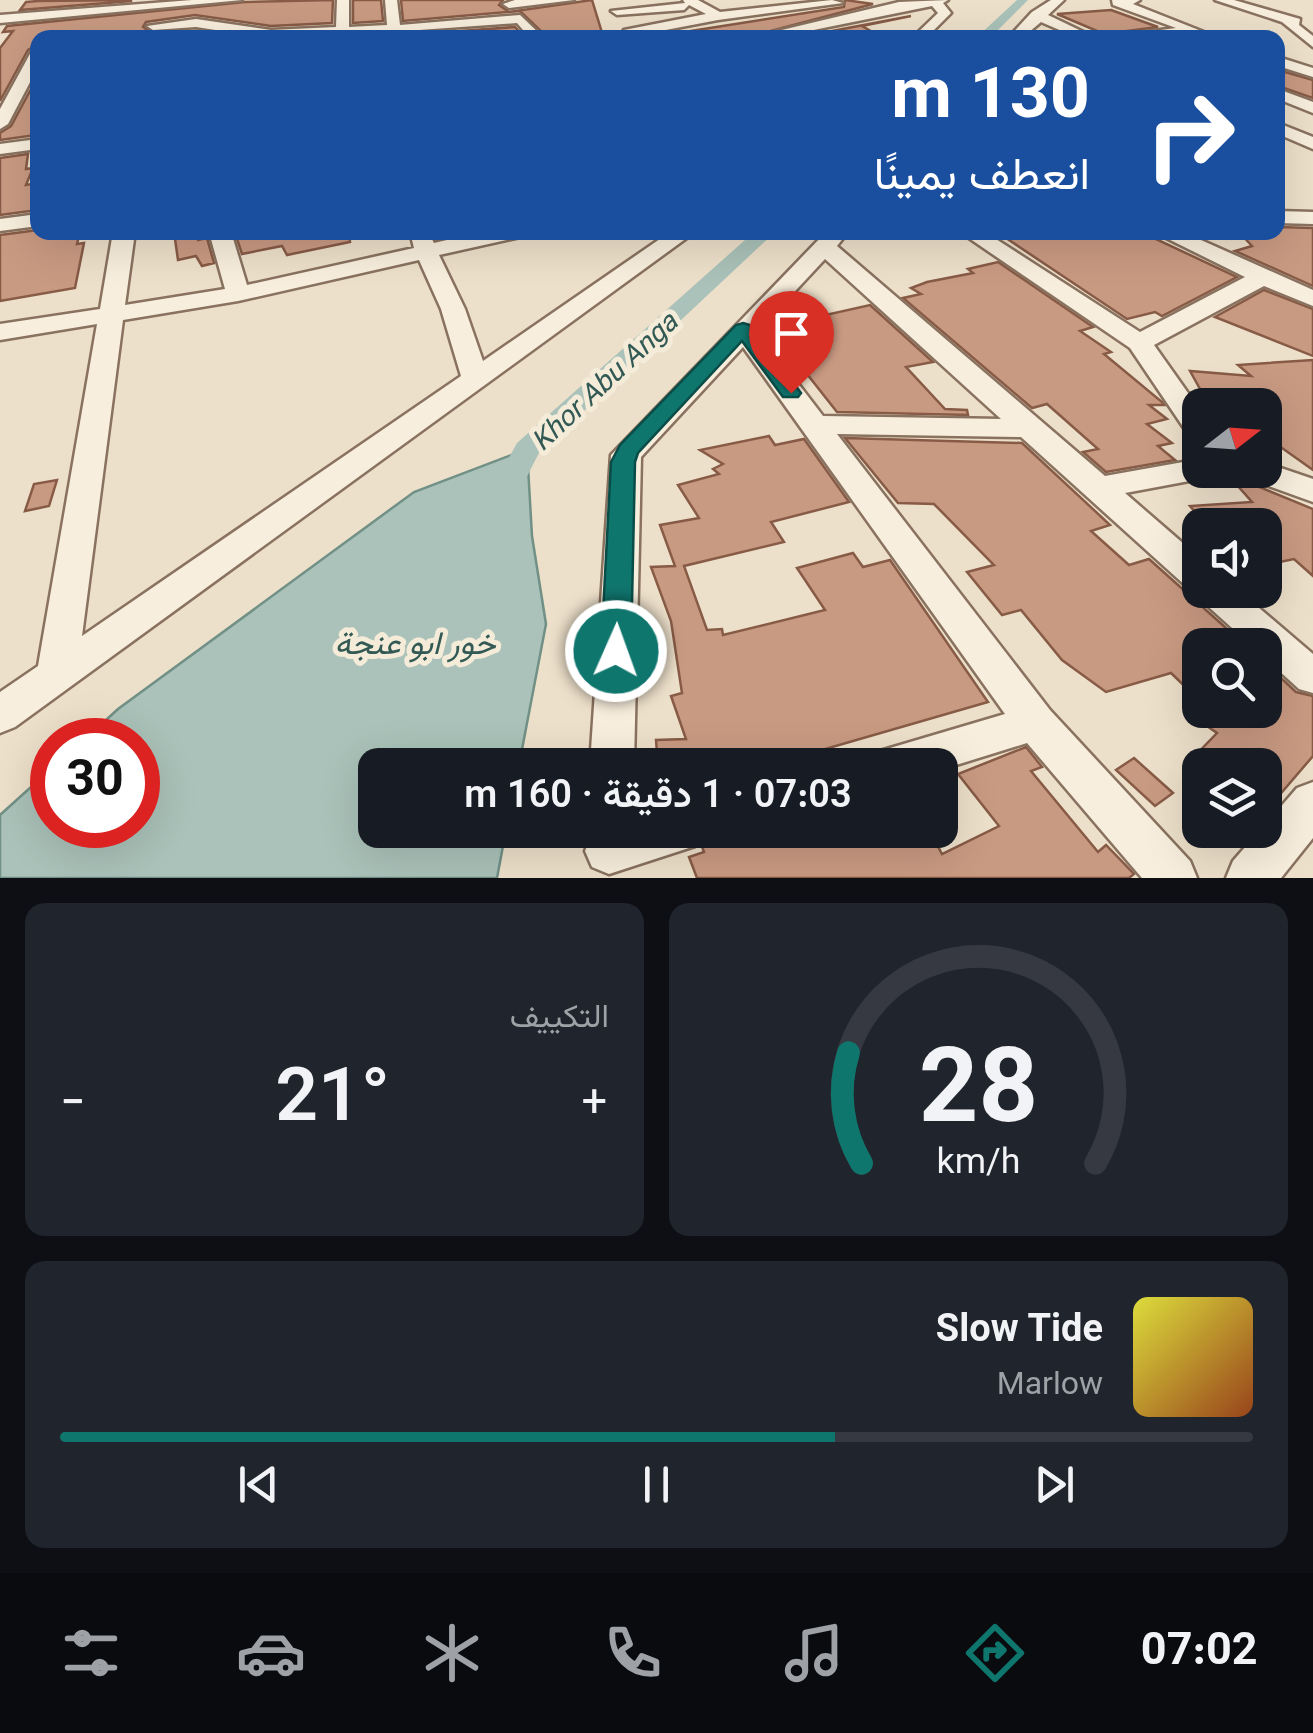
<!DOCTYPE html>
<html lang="ar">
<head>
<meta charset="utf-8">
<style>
  body { margin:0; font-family:Georgia,Vazirmatn,serif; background:#20242c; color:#f1f3f6; direction:rtl; height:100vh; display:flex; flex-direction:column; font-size:38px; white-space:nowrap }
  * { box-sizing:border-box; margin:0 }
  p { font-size:32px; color:#9ea1a6 }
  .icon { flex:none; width:55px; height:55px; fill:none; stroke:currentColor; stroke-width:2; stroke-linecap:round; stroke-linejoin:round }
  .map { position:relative; height:878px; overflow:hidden; direction:ltr }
  .panel { display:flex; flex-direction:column; gap:25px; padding:25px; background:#0d0f14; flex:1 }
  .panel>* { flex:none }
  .guide { position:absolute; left:30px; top:30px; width:1255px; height:210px; border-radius:20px; box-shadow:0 10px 40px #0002; direction:rtl; background:#1a4fa0; color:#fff; overflow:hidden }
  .needle { width:65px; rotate:73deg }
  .buttons { position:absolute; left:1182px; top:388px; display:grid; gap:20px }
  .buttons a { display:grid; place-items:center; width:100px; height:100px; border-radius:20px; background:#171b24; box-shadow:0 10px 40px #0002; font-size:50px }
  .speed { position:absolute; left:30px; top:718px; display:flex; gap:20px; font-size:50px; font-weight:700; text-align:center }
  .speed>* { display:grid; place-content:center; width:130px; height:130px; border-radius:50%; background:#171b24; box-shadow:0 10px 40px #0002; line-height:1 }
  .speed .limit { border:15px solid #d22; background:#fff; color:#111 }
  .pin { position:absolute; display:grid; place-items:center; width:85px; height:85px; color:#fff; margin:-102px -42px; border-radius:50% 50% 50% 0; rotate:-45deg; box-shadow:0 0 10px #0007 }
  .pin .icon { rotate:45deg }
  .me { position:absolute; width:110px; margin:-55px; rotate:2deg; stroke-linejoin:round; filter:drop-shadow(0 0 8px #0008) }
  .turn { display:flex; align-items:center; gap:35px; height:210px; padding:0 30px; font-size:45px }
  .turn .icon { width:130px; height:130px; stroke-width:2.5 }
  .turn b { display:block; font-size:70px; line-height:85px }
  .big { font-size:75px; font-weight:600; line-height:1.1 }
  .panel .tile { flex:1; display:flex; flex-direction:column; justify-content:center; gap:15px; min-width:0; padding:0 35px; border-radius:20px; background:#20242c }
  .panel .dial { align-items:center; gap:0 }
  .dial svg { height:260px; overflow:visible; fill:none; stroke:#363941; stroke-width:7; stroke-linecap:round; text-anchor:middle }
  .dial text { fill:#f1f3f6; stroke:none }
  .song { display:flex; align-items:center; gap:30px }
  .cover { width:120px; height:120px; border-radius:15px; background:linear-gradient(135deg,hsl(60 70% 55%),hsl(20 70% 35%)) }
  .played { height:10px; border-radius:5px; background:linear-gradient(90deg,#0f766e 65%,#363941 65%) }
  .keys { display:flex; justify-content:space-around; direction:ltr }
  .heat { display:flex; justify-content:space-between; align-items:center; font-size:55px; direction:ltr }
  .panel .tiles { flex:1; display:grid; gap:25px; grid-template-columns:1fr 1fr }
  .tile:last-child { grid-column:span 2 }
  .trip { position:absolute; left:358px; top:748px; width:600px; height:100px; border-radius:20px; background:#171b24; box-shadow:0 10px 40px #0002; font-weight:600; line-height:100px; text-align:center; direction:rtl }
  .menu { display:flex; height:160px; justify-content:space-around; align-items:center; background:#090b0e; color:#9ea1a6 }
  .menu .icon { width:70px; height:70px }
  .menu .current { color:#0f766e }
  .menu b { font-size:45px; color:#f1f3f6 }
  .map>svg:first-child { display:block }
  .water { fill:#aac2b9; stroke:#719086; stroke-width:2.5 }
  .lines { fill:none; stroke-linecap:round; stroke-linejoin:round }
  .canal { fill:#aac2b9; fill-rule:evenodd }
  .building { fill:#c99a82; stroke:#875b46; stroke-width:2.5 }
  .minor-casing { stroke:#89725f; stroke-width:5 }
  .minor { fill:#f8eedd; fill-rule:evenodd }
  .route { fill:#0f766e; stroke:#0a4d48; stroke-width:2.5 }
  .labels { text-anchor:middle; stroke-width:10; stroke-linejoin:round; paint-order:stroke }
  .water-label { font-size:28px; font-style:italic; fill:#325954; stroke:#f4ebd9 }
  .near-water-label { font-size:32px; font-style:italic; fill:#325954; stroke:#f4ebd9 }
</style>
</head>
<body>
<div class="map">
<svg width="1313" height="878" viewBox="0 0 1313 878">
  <rect width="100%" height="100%" fill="#ede0ca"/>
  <polygon class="water" points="527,449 532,536 546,624 519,765 375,765 375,830 506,830 497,878 0,878 0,815 52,768 52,825 138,825 138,740 84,740 118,709 414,492"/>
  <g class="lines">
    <g class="canal">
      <polygon points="1017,0 1028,0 990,38 976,38"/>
      <polygon points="754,232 775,232 539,453 521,488 501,488 496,481 517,443"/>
    </g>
  </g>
  <g class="building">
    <polygon points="131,0 131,1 20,10 26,2 38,1"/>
    <polygon points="333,0 332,23 271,26 195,15 146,22 143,27 153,34 196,31 240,38 38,38 38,44 28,50 0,101 0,48 13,31 3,32 7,26 245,2"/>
    <polygon points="353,0 381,0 383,21 353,23"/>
    <polygon points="401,0 503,0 499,5 509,12 592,0 603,36 547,37 520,11 403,21"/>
    <polygon points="845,0 873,4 744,38 646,38 844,7"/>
    <polygon points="1111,10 1158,27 1104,34 1057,14"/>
    <polygon points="911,16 862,26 876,34 795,38"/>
    <polygon points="515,27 525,38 367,38"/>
    <polygon points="1285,72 1313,80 1313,98 1278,86 1278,73"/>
    <polygon points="38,76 36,135 0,140 0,133 11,126"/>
    <polygon points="28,154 26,169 33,168 26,185 38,183 38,210 0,215 0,158"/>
    <polygon points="1278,227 1313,228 1313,286 1235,251 1252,246 1239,232 1278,232"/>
    <polygon points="38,230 80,232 77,244 84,243 75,288 0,301 0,235"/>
    <polygon points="174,232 196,232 198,240 207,238 214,263 202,266 196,256 178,260"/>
    <polygon points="349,232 350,242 287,255 282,246 242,254 235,233"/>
    <polygon points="997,232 1141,232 1237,277 1162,316 1155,312 1127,319"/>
    <polygon points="998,262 1093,327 1080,331 1111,352 1104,354 1162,402 1164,405 1149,405 1167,419 1147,424 1172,443 1158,446 1175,460 1106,472 1083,452 1098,449 1047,404 1032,408 903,298 921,294 911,288 927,282 973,273 968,269"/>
    <polygon points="1264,290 1313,309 1313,356 1215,317"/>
    <polygon points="870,305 933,362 906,367 945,409 967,410 968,415 837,412 796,360 801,359 772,327"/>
    <polygon points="1313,360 1313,470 1265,436 1265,405 1209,405 1190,371 1251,376 1238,365"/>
    <polygon points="769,436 775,445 804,439 849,502 771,522 784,542 684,566 707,630 722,629 723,635 825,610 797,568 853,553 863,567 890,560 988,702 770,765 658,765 656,740 686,739 671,696 682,693 671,621 651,567 675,566 660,525 699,518 678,485 719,474 713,469 723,464 700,450"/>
    <polygon points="845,438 1022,443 1110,525 1091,531 1129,565 1149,559 1245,645 1200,645 1200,701 1171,673 1106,692 1062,660 1021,610 1002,615 967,572 994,565 934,504 898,503"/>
    <polygon points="57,480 49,506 25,511 34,484"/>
    <polygon points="1252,484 1313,509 1313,576 1294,559 1265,565 1265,525 1206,525 1190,506 1252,502 1237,485"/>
    <polygon points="1265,663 1296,692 1313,696 1313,756 1265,812 1265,765 1186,765 1217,733 1207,726 1223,710 1265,710"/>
    <polygon points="1026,747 1042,767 1031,771 1098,852 1106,845 1134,874 1129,878 697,878 689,857 704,852 701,844 744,830 912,830 919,843 934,839 942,854 999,826 958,774"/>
    <polygon points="1134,758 1173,793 1155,806 1116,770"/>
  </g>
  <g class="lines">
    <defs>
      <g id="minor">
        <polygon points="192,0 242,0 0,23 0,15"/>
        <polygon points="337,0 349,0 349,27 387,25 385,0 397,0 400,25 520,15 544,38 530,38 517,23 349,35 351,38 268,38 196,27 153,30 147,26 196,19 271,30 336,27"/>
        <polygon points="515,0 574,0 509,8 503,4"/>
        <polygon points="683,0 698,0 720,12 832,0 843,3 718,20 629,37 622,33 624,30 706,14 689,5 684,10 617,15 611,11 685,3"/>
        <polygon points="948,0 943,3 951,13 926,38 912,38 938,13 932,6 774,38 748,38 899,2"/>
        <polygon points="1051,0 1064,0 1048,15 1096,38 1078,38 1041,22 1022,38 1008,38 1032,12"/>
        <polygon points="1112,0 1140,0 1133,4 1219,38 1187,33 1161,38 1099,38 1176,28 1113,5"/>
        <polygon points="1215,0 1234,0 1300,19 1299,25 1313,36 1313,47 1282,22"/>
        <polygon points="38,48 38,67 8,124 0,129 0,109 31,52"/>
        <polygon points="1278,57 1313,68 1313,77 1278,66"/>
        <polygon points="1278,89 1313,102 1313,113 1278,99"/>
        <polygon points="1278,123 1313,137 1313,149 1278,134"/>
        <polygon points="38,139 38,149 0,154 0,144"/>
        <polygon points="1278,211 1313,212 1313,224 1278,223"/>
        <polygon points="38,214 38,226 0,231 0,219"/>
        <path d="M113 232H135L125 305 225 289 209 232H231L247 285 414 248 410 232H428L434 243 481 232H522L520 237 439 255 465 309 483 361 670 232H695L15 727 0 733V692L38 666 97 324 0 340V324L100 309ZM419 260 441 309 461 376 82 636 123 320 238 301Z"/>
        <path d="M826 232H848L837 246 1105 476 1200 459V470H1215L1211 476 1200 479 1125 493 1200 558V590H1238L1313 654V693L1299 689 1265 658V645H1251L1201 600 1196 590 1187 587 1021 437 837 434 1050 710 1190 861 1197 878H1142L1027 743 940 770V765H873L880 751 1005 714 743 347 641 457 634 765H590L611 455ZM825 259 1001 419 823 416 758 331Z"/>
        <polygon points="960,232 985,232 1140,332 1245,277 1154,232 1183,232 1313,290 1313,306 1264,286 1154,345 1200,410 1200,440 1190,437 1130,348"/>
        <polygon points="1266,463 1313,479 1313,502 1244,477 1239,470 1265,470"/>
        <polygon points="1313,782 1313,838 1281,878 1226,878 1233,861 1260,830 1265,830 1265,825 1297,788"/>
        <polygon points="605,830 702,830 695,846 609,874 592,867 585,851 592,835"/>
      </g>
    </defs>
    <use href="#minor" class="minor-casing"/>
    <use href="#minor" class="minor"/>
  </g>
  <polygon class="route" points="743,323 750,325 801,393 798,397 783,397 742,341 638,453 635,462 631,651 626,660 616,663 606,660 601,651 611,462 620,445 736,325"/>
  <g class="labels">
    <g class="water-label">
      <text transform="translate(604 381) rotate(-43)" y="10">Khor Abu Anga</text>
    </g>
    <g class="near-water-label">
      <text x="415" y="654">خور ابو عنجة</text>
    </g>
  </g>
</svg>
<div class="buttons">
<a><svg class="needle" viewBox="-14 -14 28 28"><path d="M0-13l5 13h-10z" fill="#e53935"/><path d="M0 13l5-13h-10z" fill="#9ea1a6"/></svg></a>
<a><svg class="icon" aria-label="sound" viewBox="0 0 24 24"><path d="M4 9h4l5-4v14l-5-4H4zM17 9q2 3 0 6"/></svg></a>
<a><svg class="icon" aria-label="search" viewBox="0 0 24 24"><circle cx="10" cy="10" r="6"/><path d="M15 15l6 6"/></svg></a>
<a><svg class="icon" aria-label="layers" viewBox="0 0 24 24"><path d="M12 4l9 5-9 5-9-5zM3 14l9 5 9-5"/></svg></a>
</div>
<div class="speed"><div class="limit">30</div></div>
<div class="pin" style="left:791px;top:393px;background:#d93025"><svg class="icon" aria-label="arrive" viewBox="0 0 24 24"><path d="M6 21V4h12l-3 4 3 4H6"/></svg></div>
<svg class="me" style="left:616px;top:651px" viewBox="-20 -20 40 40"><circle r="17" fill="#0f766e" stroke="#fff" stroke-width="3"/><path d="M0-11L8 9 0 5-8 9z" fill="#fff"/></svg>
<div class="trip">07:03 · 1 دقيقة · 160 m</div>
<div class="guide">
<div class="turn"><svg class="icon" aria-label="right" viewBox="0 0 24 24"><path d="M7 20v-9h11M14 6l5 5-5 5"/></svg><div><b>130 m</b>انعطف يمينًا</div></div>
</div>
</div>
<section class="panel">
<div class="tiles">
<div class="tile dial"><svg viewBox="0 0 100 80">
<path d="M14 69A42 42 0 1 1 86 69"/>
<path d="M14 69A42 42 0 0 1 10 35" stroke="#0f766e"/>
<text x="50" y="56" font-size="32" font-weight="700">28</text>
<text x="50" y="72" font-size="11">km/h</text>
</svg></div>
<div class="tile"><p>التكييف</p>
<div class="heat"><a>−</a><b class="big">21°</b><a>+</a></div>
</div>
<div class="tile">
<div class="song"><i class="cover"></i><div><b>Slow Tide</b><p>Marlow</p></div></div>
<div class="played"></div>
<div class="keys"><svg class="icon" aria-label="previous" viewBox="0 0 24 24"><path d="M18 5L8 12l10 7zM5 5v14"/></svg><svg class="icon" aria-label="pause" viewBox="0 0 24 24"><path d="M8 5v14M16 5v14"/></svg><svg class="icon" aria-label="next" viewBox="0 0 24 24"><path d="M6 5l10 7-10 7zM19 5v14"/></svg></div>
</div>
</div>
</section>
<nav class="menu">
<b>07:02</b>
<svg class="icon current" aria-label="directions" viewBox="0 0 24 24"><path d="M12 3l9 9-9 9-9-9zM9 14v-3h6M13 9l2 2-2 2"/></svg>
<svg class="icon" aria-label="music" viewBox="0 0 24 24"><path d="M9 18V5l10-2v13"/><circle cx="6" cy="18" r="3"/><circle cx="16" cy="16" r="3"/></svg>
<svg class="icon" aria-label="phone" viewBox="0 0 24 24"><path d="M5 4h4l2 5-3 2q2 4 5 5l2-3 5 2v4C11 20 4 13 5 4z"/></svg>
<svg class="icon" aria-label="climate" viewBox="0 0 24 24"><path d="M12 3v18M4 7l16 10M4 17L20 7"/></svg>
<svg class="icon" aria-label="car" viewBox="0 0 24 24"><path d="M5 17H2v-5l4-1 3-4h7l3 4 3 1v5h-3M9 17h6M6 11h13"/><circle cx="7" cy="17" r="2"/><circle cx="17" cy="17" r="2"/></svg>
<svg class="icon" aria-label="filters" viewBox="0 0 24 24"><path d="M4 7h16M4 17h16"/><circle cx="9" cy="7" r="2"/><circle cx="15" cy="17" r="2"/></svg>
</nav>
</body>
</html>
